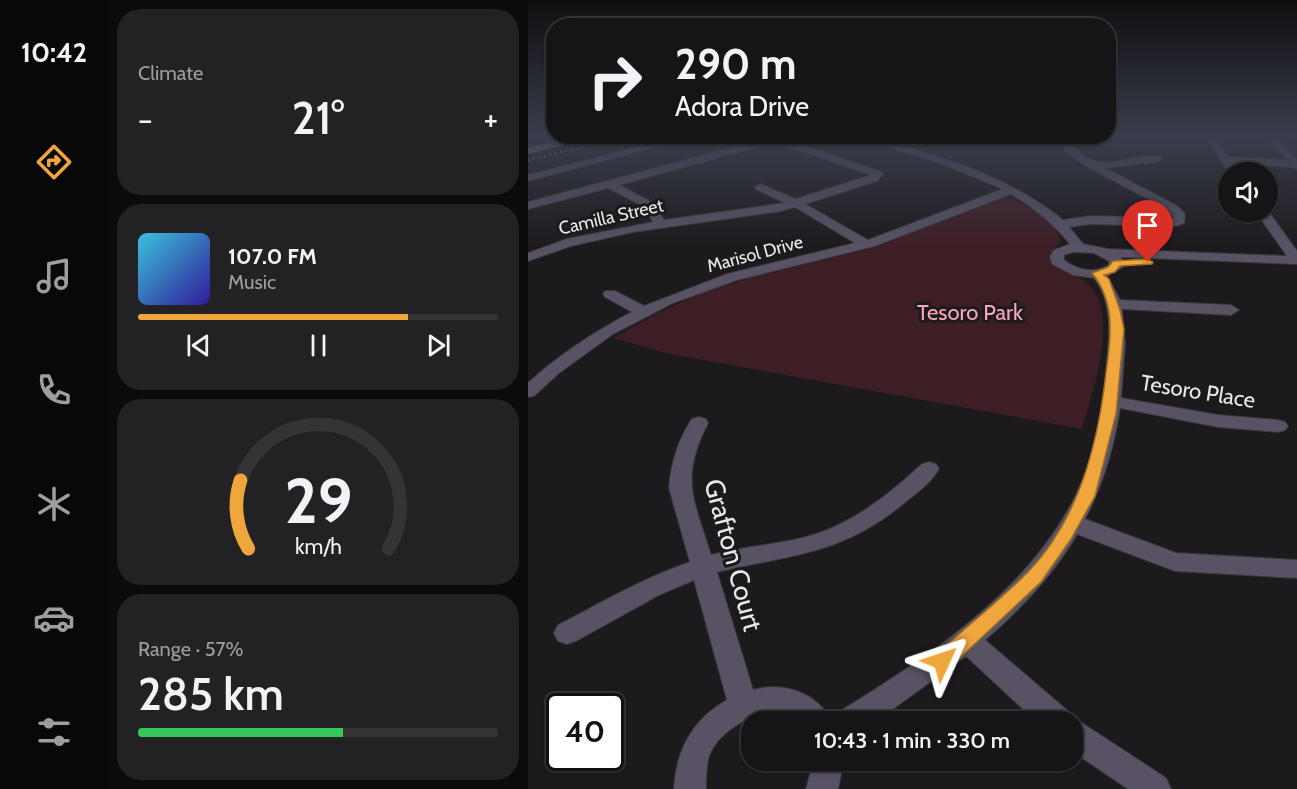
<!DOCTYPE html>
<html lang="en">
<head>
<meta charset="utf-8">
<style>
  body { margin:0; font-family:Cabin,sans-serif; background:#222123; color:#f1f3f6; height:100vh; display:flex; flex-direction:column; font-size:22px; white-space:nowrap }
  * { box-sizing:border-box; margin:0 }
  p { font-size:20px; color:#9d9ea1 }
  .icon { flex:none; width:33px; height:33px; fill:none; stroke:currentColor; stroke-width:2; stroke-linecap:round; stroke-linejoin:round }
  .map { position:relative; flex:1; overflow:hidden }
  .details { display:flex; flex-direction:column; gap:9px; padding:9px; background:#0c0b0c; width:420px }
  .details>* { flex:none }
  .banner { position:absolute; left:18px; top:18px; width:570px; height:126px; border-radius:24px; box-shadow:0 2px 4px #0004,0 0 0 2px #343335; background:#151416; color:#f1f3f6; overflow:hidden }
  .buttons { position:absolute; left:690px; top:162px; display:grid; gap:12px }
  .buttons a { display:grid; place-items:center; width:60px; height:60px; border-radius:50%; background:#151416; box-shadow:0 2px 4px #0004,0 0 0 2px #343335; font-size:30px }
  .speed { position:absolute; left:18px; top:693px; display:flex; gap:12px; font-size:30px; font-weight:700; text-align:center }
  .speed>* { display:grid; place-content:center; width:78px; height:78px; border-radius:50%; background:#151416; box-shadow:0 2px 4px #0004,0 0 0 2px #343335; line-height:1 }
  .speed .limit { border:3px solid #111; border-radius:9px; background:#fff; color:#111 }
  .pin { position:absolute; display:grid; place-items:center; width:51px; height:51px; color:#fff; margin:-62px -26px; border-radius:50% 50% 50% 0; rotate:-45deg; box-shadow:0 0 6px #0007 }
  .pin .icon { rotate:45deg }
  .me { position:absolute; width:66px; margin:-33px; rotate:48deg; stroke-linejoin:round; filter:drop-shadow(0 0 4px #0008) }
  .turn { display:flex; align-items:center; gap:21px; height:126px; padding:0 30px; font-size:27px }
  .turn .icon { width:78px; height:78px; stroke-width:2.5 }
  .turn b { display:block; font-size:42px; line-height:51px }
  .big { font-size:45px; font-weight:600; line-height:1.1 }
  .details .tile { flex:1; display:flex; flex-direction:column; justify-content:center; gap:9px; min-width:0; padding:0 21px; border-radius:24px; background:#222123 }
  .details .dial { align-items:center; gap:0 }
  .dial svg { height:156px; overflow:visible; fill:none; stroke:#343335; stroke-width:7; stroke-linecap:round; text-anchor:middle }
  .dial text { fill:#f1f3f6; stroke:none }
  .song { display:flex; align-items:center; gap:18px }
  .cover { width:72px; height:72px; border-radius:9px; background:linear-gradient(135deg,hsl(190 70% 55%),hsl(250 70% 35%)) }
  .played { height:6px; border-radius:3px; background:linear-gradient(90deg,#efa73d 75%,#343335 75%) }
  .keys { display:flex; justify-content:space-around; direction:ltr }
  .heat { display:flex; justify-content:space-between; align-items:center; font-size:33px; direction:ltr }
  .charge { height:9px; border-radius:4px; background:linear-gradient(90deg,#34c759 57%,#343335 0) }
  .trip { position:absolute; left:213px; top:711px; width:342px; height:60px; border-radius:24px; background:#151416; box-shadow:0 2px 4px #0004,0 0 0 2px #343335; font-weight:600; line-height:60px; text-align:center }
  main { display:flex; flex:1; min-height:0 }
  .tab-bar { display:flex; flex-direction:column; width:108px; justify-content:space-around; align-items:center; background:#080809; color:#9d9ea1 }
  .tab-bar .icon { width:42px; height:42px }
  .tab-bar .active { color:#efa73d }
  .tab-bar b { font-size:27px; color:#f1f3f6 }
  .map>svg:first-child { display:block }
  .green { fill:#3d1e25 }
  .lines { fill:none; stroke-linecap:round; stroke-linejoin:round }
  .minor-casing { stroke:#39373a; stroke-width:2 }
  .major-casing { stroke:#39373a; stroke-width:2 }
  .minor { fill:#585264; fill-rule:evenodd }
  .major { fill:#9589ae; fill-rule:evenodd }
  .rail { stroke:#aaa9ab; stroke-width:2; stroke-dasharray:1.5 4; stroke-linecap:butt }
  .route { fill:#efa73d; stroke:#9b6d28; stroke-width:1.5 }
  .labels { text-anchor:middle; stroke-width:6; stroke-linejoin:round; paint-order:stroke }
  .far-street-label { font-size:18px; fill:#e8e7e9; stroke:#1c1a1d }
  .park-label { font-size:22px; fill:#f6a6b6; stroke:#1c1a1d }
  .street-label { font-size:22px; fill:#e8e7e9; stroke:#1c1a1d }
  .near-street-label { font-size:27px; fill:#e8e7e9; stroke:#1c1a1d }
</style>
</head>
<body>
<main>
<nav class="tab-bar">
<b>10:42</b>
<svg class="icon active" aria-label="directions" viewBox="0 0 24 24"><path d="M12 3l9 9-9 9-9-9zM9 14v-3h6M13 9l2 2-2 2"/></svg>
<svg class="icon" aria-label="music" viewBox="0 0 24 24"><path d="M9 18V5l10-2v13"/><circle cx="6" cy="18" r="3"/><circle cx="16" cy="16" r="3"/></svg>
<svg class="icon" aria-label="phone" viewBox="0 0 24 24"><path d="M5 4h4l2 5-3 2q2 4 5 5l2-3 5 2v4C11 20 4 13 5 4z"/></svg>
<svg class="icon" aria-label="climate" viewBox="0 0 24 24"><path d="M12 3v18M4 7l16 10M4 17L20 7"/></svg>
<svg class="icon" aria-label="car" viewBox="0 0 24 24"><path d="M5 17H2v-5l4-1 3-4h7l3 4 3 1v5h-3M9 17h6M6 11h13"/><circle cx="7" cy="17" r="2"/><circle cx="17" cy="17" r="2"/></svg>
<svg class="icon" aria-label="filters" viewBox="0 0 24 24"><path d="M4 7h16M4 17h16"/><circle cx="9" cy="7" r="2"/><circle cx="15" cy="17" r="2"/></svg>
</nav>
<section class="details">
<div class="tile"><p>Climate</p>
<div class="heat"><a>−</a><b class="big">21°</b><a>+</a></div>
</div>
<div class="tile">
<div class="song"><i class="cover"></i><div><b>107.0 FM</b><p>Music</p></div></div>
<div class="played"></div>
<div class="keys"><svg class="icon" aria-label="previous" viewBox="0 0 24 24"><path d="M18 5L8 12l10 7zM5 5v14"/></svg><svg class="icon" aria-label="pause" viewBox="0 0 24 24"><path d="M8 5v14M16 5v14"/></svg><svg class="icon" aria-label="next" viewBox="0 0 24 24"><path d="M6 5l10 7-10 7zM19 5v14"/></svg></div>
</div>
<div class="tile dial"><svg viewBox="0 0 100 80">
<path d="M14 69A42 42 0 1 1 86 69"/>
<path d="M14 69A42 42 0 0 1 10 34" stroke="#efa73d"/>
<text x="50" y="56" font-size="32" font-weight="700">29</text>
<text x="50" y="72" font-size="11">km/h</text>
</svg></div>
<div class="tile"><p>Range · 57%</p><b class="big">285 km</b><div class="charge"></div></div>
</section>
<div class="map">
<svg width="769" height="789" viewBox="0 0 769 789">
  <rect width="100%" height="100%" fill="#1c1a1d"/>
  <path class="green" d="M477 197C492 199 530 225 533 241L522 256C524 273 547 273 558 282 594 311 564 393 554 429L142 354 85 338 128 314 174 293 231 275 349 247 461 201Z"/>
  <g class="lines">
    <defs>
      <g id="minor">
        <polygon points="153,136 170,136 0,181 0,175"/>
        <path d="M325 136H341C410 156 478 174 535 220L562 216 646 218 641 210 556 165 539 152 530 136H539C566 183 594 151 633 157L634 159 629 162 577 168 649 206 657 214 656 223 648 226 562 224 541 227 555 244 580 249 759 256 728 212 740 211 769 251V264L593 257 595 267 579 276 592 300 703 305 711 310 703 315 594 309 597 344 593 398 690 415 750 420 757 422 760 426 757 430 750 432 690 427 592 408C586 448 575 484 557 519L648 553 769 560V578L647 571 549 534C526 574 492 610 457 640L541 712 544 719 554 723 638 778 643 789H600L544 751V722H509L438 656 347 722H307L311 712C401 656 498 594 547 497 566 459 574 415 578 374 581 343 587 304 566 278L545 275 524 264 522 257 526 250 542 244C525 223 506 208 483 194L347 246 209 280 145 303 85 334 31 373 6 396 0 397V383C32 354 66 332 104 312L77 297 75 294 77 291H87L116 306 199 274 327 243 267 207 253 211 105 232 43 246 0 261V253L39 239 125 222 117 207 80 188 0 209V202L240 138 266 142 354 172 355 174 349 181 277 204 340 240 475 189 417 165ZM240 144 261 147 343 175 268 199 232 184 227 187 228 189 257 203 136 220 125 203 91 185ZM545 252 566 253 581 261V265C566 274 549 270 536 260V255Z"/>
        <polygon points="677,136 686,136 701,157 759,160 738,136 747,136 769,160 769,169 764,167 705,163 709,169 700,171"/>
        <path d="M171 417 178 419 180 423C151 479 166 500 183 555 213 547 244 545 274 538 321 527 359 496 394 464L401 462 408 464 411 469C403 483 387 494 375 504 311 556 264 554 189 572L225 690C254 681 291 693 303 722 294 722 279 724 270 722 261 719 255 713 244 713 220 715 190 732 181 756 178 767 178 778 178 789H146C148 750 165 719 199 700L166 580 131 595 48 641 39 644 30 641 26 633 30 625C73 603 115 578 162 562L141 488C143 463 150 440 164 419Z"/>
        <polygon points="286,760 316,760 310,789 278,789"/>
      </g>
      <polygon id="major" points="50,136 68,136 0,154 0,148"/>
    </defs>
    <use href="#minor" class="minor-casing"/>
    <use href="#major" class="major-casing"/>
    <use href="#minor" class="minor"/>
    <use href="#major" class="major"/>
    <polyline class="rail" points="0,160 101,136"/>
  </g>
  <linearGradient id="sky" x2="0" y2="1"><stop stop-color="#0f0e10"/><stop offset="0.55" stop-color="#3a3e4c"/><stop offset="1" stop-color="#3a3e4c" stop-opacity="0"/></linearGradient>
  <rect width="769" height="247" fill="url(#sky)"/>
  <path class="route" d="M620 259 625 262 624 264 592 266 587 272 576 275 581 279 592 310 596 329 588 414 567 496 543 539 513 582 421 668 414 670 407 668 404 661 407 655C437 628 470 602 499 573 551 520 570 444 578 373 583 338 588 302 564 273L580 267 585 261Z"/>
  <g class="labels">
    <g class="far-street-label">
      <text transform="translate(83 217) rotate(-13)" y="6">Camilla Street</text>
      <text transform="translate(227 254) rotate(-15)" y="6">Marisol Drive</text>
    </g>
    <g class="park-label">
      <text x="442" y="320">Tesoro Park</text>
    </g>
    <g class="street-label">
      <text transform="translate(670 391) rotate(9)" y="8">Tesoro Place</text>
    </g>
    <g class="near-street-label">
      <text transform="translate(205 555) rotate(75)" y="9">Grafton Court</text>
    </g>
  </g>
</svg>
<div class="buttons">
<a><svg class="icon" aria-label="sound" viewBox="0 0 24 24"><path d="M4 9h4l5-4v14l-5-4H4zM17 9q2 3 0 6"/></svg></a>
</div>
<div class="speed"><div class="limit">40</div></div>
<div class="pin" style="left:620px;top:262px;background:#d93025"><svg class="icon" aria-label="arrive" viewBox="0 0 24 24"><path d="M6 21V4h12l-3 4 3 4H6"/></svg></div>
<svg class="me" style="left:414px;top:661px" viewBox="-20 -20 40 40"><path d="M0-17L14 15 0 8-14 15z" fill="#efa73d" stroke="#fff" stroke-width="4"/></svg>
<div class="trip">10:43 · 1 min · 330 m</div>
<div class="banner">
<div class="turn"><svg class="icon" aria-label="right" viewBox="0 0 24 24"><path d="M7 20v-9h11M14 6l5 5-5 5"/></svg><div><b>290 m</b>Adora Drive</div></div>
</div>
</div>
</main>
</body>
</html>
